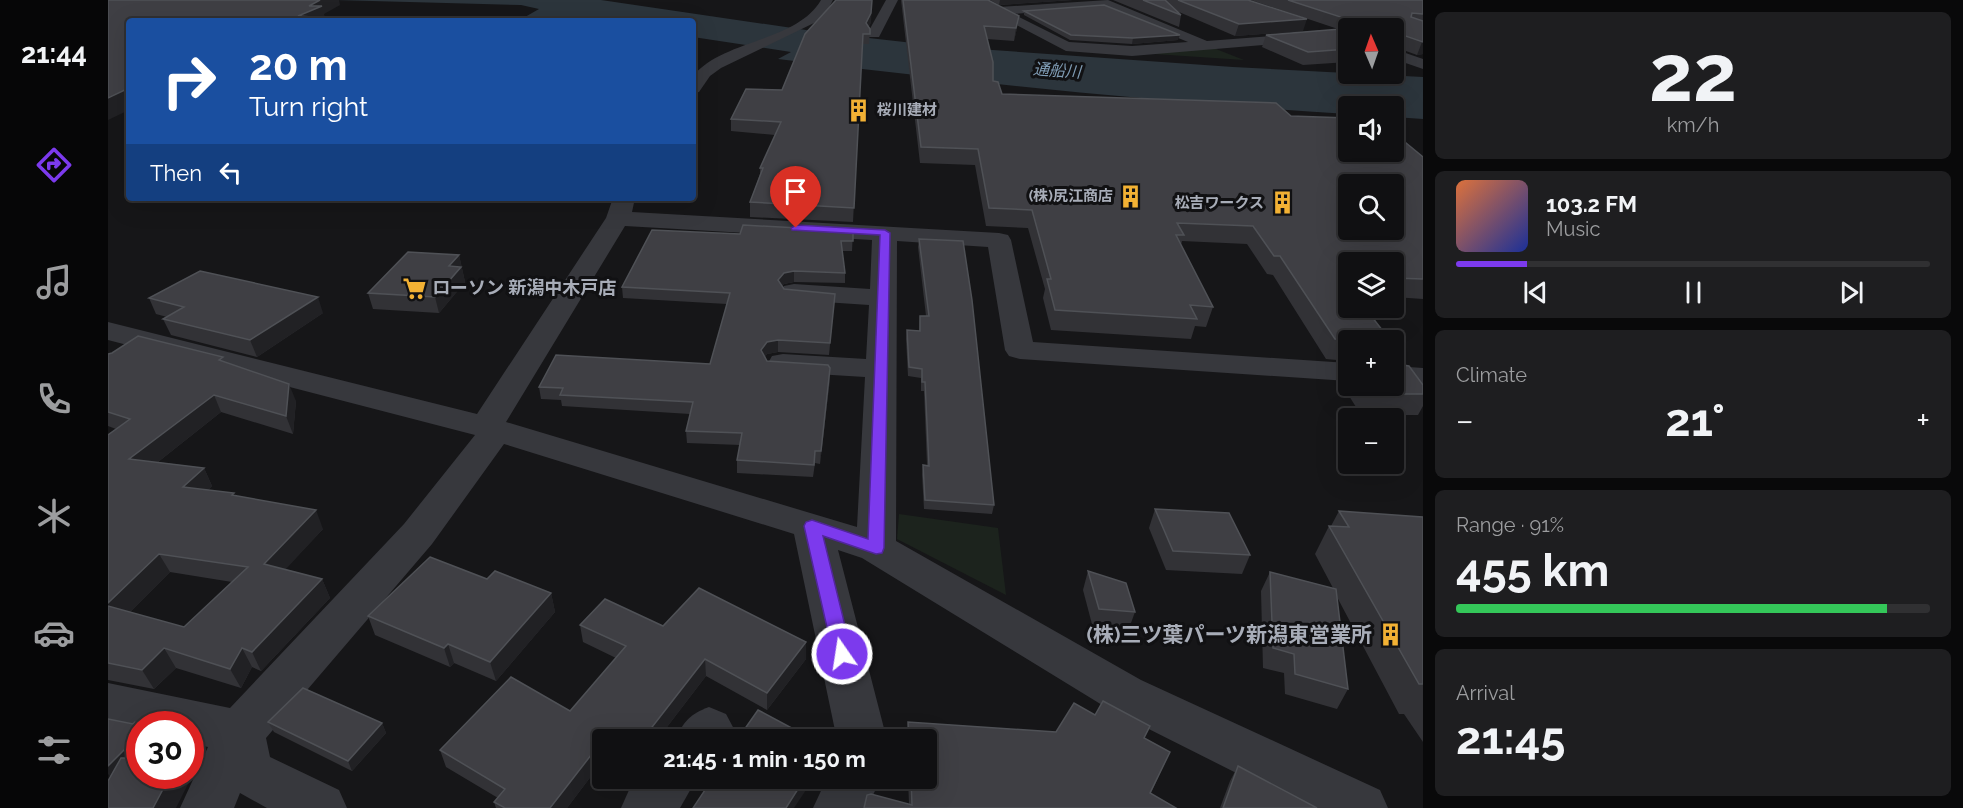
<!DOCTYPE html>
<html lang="en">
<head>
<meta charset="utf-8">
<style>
  body { margin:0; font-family:Raleway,"Noto Sans JP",sans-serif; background:#1e1e20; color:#f1f3f6; height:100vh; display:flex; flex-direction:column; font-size:22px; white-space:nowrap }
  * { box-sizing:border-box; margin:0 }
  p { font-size:20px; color:#9c9d9f }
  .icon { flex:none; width:33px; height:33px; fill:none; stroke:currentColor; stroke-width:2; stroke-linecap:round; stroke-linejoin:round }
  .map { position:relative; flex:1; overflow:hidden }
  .sheet { display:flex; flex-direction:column; gap:12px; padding:12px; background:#09090a; width:540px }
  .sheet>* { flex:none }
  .hud { position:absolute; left:18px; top:18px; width:570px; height:183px; border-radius:6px; box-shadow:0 6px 24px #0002,0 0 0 2px #303032; background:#1a4fa0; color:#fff; overflow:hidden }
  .needle { width:39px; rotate:358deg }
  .tools { position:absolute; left:1230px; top:18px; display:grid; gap:12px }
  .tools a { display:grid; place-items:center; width:66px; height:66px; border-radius:6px; background:#101012; box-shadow:0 6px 24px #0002,0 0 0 2px #303032; font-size:30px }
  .speed { position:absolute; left:18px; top:711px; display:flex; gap:12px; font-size:30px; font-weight:700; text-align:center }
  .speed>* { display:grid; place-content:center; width:78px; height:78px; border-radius:50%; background:#101012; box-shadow:0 6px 24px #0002,0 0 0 2px #303032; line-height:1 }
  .speed .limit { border:9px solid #d22; background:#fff; color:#111 }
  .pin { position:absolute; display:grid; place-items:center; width:51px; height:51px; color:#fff; margin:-62px -26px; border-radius:50% 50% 50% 0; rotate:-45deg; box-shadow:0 0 6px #0007 }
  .pin .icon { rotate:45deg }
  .me { position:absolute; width:66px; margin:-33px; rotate:347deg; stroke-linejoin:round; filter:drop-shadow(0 0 4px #0008) }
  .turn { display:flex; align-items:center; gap:21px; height:126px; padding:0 24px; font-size:27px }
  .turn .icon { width:78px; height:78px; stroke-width:2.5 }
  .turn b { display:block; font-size:42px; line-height:51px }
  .then { display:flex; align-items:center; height:57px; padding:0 24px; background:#0003; gap:12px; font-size:22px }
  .big { font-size:45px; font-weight:700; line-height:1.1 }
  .sheet .tile { flex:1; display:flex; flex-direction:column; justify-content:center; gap:9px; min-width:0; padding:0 21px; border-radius:9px; background:#1e1e20 }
  .sheet .dial { align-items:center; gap:0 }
  .dial b { font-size:78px; line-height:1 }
  .song { display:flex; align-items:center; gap:18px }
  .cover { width:72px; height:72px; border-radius:9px; background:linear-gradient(135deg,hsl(20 70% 55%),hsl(230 70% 35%)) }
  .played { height:6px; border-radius:3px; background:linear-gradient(90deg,#7c3aed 15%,#303032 15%) }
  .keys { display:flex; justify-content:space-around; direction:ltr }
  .heat { display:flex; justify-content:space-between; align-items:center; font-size:33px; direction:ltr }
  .charge { height:9px; border-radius:4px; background:linear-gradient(90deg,#34c759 91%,#303032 0) }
  .trip { position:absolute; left:484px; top:729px; width:345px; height:60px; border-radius:6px; background:#101012; box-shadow:0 6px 24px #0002,0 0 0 2px #303032; font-weight:700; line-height:60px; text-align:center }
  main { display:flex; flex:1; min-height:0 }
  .tab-bar { display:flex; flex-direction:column; width:108px; justify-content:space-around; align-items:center; background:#060607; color:#9c9d9f }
  .tab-bar .icon { width:42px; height:42px }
  .tab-bar .selected { color:#7c3aed }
  .tab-bar b { font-size:27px; color:#f1f3f6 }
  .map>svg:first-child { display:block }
  .green { fill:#1c231d }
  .water { fill:#2c353c }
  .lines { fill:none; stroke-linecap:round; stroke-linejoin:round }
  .street { fill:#37383d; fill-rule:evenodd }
  .wall { fill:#323236; fill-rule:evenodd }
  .shaded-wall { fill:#212124 }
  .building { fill:#3f3f44; stroke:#4f5156; stroke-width:1.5; fill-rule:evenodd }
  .route { fill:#7c3aed; stroke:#51269a; stroke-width:1.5 }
  .labels { text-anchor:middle; stroke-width:6; stroke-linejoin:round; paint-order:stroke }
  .far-poi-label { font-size:15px; font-weight:bold; fill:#a8adb8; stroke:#111113; text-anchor:end }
  .far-water-label { font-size:16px; font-style:italic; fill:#7f9bb3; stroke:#111113 }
  .poi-label { font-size:18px; font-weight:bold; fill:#a8adb8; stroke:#111113; text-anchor:start }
  .near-poi-label { font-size:21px; font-weight:bold; fill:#a8adb8; stroke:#111113; text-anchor:end }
</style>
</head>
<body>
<main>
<nav class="tab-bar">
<b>21:44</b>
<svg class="icon selected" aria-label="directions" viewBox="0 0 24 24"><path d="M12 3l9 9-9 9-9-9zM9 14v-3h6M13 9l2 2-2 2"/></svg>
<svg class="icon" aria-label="music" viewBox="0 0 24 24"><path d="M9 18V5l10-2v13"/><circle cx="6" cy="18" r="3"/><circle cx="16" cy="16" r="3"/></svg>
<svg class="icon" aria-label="phone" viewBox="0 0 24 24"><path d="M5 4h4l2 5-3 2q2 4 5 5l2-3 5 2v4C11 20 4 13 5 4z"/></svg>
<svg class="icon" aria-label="climate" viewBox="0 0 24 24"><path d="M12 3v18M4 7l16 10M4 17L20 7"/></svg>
<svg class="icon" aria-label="car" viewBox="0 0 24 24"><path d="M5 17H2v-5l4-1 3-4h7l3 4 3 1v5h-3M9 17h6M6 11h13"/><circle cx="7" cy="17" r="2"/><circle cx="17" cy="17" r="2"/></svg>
<svg class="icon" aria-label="filters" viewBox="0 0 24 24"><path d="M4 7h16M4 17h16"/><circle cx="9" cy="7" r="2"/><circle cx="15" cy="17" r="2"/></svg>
</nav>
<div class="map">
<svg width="1315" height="808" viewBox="0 0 1315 808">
  <rect width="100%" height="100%" fill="#161618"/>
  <g class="green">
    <polygon points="1099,48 1108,49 1136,60 1031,53"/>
    <polygon points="791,514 890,528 898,595 789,539"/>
  </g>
  <path class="water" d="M227 0H493L725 34 841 47 1125 67 1315 77V119L1286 117V106H1240V114C1050 102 859 82 670 59L683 52 585 37V21H410L431 9 413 5Z"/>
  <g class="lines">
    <g class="street">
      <path d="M713 0H725L718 13 706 23 613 68 602 76 591 92 585 93V76C615 39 689 42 713 0Z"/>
      <polygon points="778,0 790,0 771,37 761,37 759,34"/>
      <path d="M861 0H877L891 7 1000 0 1099 41 1201 33 1208 37 1201 41 1024 56 958 51ZM995 7 1080 42 1024 46 961 42 905 14Z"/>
      <polygon points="1286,49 1315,59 1315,69 1286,59"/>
      <path d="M505 198H527L524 212 891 233 900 235 903 240 925 342 1240 363V381L912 359 901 356 897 350 880 247 789 241 788 541 1033 680 1272 790 1280 808H1198L999 708 754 558 730 550 779 740H729L686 534 396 444 324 544 158 738 162 757 231 790 239 808H159L132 793 126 808H72L100 747 82 743V724H32V732L0 725V683L122 708 296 524 367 435 0 340V322L369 414 498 218ZM517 226 764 240 762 289 686 284 676 286 672 292 676 298 686 300 761 305 758 359 675 354 664 356 660 363 664 370 675 372 757 377 749 527 398 422Z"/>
      <polygon points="1286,366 1315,368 1315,386 1286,384"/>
      <path d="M601 707 618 714 626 729 621 740H567C576 721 582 714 601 707Z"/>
      <polygon points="531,778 589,778 572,808 513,808 521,790"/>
      <polygon points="719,778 773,778 759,808 705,808"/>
    </g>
  </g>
  <g class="wall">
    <polygon points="793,0 880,0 909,28 906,41 879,39 885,81 894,94 1183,116 1315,157 1315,299 1286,297 1286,262 1240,262 1240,308 1282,340 1240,340 1240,361 1218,359 1165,275 1159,274 1139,244 1074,241 1073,245 1105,307 1098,327 1087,326 1083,339 943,330 935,298 937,289 920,228 878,226 867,165 812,163"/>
    <polygon points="882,0 965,0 891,5"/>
    <polygon points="1005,0 1140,0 1195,31 1127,36 1071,12 1073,15 1071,27"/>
    <polygon points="1143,0 1315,0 1315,54 1309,55 1287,47 1286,52 1286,28 1240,28 1240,62 1195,65 1154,47 1158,35 1230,29"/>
    <polygon points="916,11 1070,40 1024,44 962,40 916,15"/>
    <polygon points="763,23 760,27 762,29 761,44 754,44 745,222 642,217 642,202 652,174 652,168 667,135 623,131 623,119 674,90"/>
    <polygon points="745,231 744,251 734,251 737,273 737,283 686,282 676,284 674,286 676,289 727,294 721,355 670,352 659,354 657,357 659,361 722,379 712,464 707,463 705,477 629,473 629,460 632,445 579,443 578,431 582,414 454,406 453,400 433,399 431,387 602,364 619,304 515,298 514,287 632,234"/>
    <polygon points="811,239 886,505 884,514 816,509 814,475 815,465 819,465 816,391 813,391 813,378 800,376 798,339 799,330 811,331 812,316 818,316 810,247"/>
    <polygon points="351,255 357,282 331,313 265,309 260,293"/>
    <polygon points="41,298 215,313 149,357 63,335 55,319 59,317 48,314"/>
    <path d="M0 354 117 361 188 401 185 434 113 412 50 462 96 468 104 486 100 490 127 496 215 529 177 569 214 579 222 598 153 671 144 667 133 688 68 668 46 689 0 680V435L8 429 0 426ZM62 572 124 582 76 627 22 612Z"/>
    <polygon points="1295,365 1315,385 1315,406 1310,415 1253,415 1233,383 1240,367 1240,386 1286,386"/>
    <polygon points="1047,509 1142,555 1134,574 1058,570 1041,528"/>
    <polygon points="1231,511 1315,517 1315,742 1296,714 1291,714 1229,597 1240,689 1229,709 1177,694 1176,673 1155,668 1153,591 1162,572 1225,588 1207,554 1221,526 1223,526"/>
    <polygon points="980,571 1027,612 1020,631 985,628 975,590"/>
    <polygon points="379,579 443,593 447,612 388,681 346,663 342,667 267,635 260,616"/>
    <polygon points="472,625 555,626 698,659 659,710 598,676 549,740 495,740 495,770 490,767 459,808 388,808 386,802 390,798 338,767 332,750 462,711 508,658 475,642"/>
    <polygon points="987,715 1037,738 1062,752 1043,793 756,808 801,804 800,778 819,778 819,740 798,740 800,722 948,732"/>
    <polygon points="160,722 274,723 278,733 244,771 166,732"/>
    <polygon points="1130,766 1209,808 1112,808 1122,781"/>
  </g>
  <g class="shaded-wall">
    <polygon points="212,0 231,0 232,5 216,14 218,21 192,21 190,16 201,6"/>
    <polygon points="764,0 763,23 757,33 758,23"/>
    <polygon points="892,0 965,0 891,5"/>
    <polygon points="911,16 909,28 906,41 908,28"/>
    <polygon points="1199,19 1195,31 1127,36 1131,24"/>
    <polygon points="1072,35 1070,40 1024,44 1025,38"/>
    <polygon points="1314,42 1315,42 1315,54 1309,55"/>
    <polygon points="21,88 21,110 0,120 0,98"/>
    <polygon points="351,255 357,282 331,313 327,297 341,266"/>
    <polygon points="686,271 686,282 676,284 670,291 670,280 676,273"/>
    <polygon points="210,297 215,313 149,357 142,340"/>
    <polygon points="670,340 670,352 659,354 653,362 653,350 659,342"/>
    <polygon points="722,368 722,379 712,464 713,451"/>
    <polygon points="181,384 188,401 185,434 178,416"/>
    <polygon points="106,395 113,412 31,477 21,459"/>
    <polygon points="96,468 104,486 84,505 75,487"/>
    <polygon points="208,510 215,529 165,583 156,564"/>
    <polygon points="51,554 62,572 10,624 0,608 0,603"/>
    <polygon points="214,579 222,598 153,671 144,652"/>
    <polygon points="443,593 447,612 388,681 382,662"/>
    <polygon points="698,642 698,659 659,710 659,693"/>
    <polygon points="340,644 346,663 342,667 336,648"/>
    <polygon points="56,648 68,668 46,689 34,670"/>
    <polygon points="134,648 144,667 133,688 122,669"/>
    <polygon points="597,659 598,676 549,740 534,740"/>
    <polygon points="274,723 278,733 244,771 240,761"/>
    <polygon points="32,734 32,751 4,779 0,774 0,766"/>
    <polygon points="487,750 490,767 459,808 442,808"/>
    <polygon points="82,773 84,776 68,808 45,808 62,776 82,776"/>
    <polygon points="697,778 706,778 686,808 678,808"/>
  </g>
  <g class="building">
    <polygon points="0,0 212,0 201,6 214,6 190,16 204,17 197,20 226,21 21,21 21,88 0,98"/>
    <polygon points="728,0 764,0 763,13 758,23 762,29 762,34 755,34 746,208 642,202 655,168 652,168 673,122 623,119 638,89 674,90 697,34"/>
    <path d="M795 0H880L911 16 908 28 876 26 885 62V81L890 82 894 94 1168 103 1183 116 1240 118V152H1286V133L1315 157V279L1286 278V262H1240V275L1232 274 1240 286V308H1257L1282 340H1246L1227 339 1172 256H1166L1145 226 1069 223 1076 235H1068L1105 307 1082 305 1089 319 947 310 939 279H943L924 210 881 208 870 149 813 147ZM1240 184H1286V230H1240Z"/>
    <polygon points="1035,0 1057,0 1073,15"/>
    <polygon points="1070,0 1140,0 1199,19 1131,24"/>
    <polygon points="1180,0 1315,0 1315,14 1304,13 1303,17 1315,21 1315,42 1292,34 1289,37 1289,44 1286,44 1286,28 1240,28 1240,49 1200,52 1158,35 1233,29 1241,24 1239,19"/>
    <polygon points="996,5 1072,35 1025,38 963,35 916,11"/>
    <polygon points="635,225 745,231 745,241 733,241 737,273 686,271 676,273 670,280 676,289 727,294 722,343 670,340 659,342 653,350 659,361 720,365 722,368 713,451 707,451 706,465 629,460 634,433 578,431 585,402 452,395 455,388 431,387 448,355 602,364 622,293 514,287 544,230 632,234"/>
    <polygon points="811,239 855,241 864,300 886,505 817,500 815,465 821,466 817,382 814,382 814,369 801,367 799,330 812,331 812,316 821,316"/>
    <polygon points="300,252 351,255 341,266 353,267 327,297 260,293"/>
    <polygon points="92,271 210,297 142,340 55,319 76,307 41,298"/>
    <polygon points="30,336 115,357 111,360 181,384 178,416 106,395 21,459 96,468 75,487 126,493 124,495 208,510 156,564 214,579 144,652 134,648 122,669 56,648 34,670 0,663 0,606 76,627 140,567 51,554 0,603 0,435 22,419 0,412 0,354 4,353"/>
    <polygon points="1286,346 1294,357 1295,365 1301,366 1315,385 1315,394 1264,394 1258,386 1286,386"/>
    <polygon points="1047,509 1121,513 1142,555 1065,551"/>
    <polygon points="1231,511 1315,517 1315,684 1311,684 1221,526 1241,527"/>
    <polygon points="322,557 379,579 387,571 443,593 382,662 340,644 336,648 260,616"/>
    <polygon points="980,571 1018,583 1027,612 991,609"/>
    <polygon points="1162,572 1228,589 1240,689 1187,674 1186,654 1165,648"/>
    <polygon points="591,588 698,642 659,693 597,659 534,740 495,740 495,754 487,750 442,808 397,808 386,802 397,789 332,750 403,677 462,711 518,646 472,625 497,599 555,626"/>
    <polygon points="195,688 274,723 240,761 160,722"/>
    <polygon points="995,701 1042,726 1036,738 1062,752 1042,793 1068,808 756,808 759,795 763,794 804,805 803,778 819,778 819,740 801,740 800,722 948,732 966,703 987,715"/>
    <polygon points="650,710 706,740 629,740"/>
    <polygon points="0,719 25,724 27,722 34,724 32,724 32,734 0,766"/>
    <polygon points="13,758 32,758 32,776 62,776 45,808 0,808 0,781"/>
    <polygon points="1130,766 1209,808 1115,808"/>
    <polygon points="605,778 697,778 678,808 585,808"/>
  </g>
  <polygon class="route" points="688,225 777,230 782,233 776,548 774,553 768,554 715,536 744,654 741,659 734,662 727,659 725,654 696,526 698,522 704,520 760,539 772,235 684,230 683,228"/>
  <defs>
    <symbol id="building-bare" viewBox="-9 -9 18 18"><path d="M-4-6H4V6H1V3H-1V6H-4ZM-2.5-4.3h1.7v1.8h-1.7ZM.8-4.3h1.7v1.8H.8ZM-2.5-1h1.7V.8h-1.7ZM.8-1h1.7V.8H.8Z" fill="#f2b134" stroke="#111113" stroke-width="2.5" paint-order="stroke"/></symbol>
    <symbol id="supermarket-bare" viewBox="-9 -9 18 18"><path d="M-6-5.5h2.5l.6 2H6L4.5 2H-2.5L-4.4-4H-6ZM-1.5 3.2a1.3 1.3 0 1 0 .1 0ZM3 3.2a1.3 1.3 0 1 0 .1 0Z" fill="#f2b134" stroke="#111113" stroke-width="2.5" paint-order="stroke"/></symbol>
  </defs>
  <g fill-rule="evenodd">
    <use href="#building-bare" x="734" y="94" width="33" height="33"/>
    <use href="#building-bare" x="1006" y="180" width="33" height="33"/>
    <use href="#building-bare" x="1158" y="186" width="33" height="33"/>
    <use href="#supermarket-bare" x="290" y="272" width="33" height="33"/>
    <use href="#building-bare" x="1266" y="618" width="33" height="33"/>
  </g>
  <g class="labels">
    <g class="far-poi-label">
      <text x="769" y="115" text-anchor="start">桜川建材</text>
      <text x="1005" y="201">(株)尻江商店</text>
      <text x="1156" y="208">松吉ワークス</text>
    </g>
    <g class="far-water-label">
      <text transform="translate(949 70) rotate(4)" y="6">通船川</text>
    </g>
    <g class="poi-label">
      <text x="324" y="294">ローソン 新潟中木戸店</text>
    </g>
    <g class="near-poi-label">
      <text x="1264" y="642">(株)三ツ葉パーツ新潟東営業所</text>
    </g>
  </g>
</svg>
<div class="tools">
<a><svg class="needle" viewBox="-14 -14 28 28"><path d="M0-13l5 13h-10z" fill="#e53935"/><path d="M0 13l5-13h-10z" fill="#9c9d9f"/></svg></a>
<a><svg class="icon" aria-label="sound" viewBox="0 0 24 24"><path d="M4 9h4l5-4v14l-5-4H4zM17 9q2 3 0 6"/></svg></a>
<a><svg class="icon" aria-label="search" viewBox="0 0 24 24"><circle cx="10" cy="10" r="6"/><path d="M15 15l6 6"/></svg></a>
<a><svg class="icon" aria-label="layers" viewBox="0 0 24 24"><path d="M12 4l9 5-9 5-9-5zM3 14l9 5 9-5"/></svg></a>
<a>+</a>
<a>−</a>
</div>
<div class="speed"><div class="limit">30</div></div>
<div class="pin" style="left:688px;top:228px;background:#d93025"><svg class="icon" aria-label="arrive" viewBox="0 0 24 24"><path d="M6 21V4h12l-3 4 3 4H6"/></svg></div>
<svg class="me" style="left:734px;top:654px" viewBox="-20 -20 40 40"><circle r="17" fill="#7c3aed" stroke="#fff" stroke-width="3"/><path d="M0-11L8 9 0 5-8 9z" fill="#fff"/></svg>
<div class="trip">21:45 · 1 min · 150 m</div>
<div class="hud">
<div class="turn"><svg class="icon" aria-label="right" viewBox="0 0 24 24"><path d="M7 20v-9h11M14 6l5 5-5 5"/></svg><div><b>20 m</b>Turn right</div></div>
<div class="then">Then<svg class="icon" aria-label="left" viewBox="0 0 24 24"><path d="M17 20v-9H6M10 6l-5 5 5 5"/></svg></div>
</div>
</div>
<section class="sheet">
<div class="tile dial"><b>22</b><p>km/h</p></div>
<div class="tile">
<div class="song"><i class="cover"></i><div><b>103.2 FM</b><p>Music</p></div></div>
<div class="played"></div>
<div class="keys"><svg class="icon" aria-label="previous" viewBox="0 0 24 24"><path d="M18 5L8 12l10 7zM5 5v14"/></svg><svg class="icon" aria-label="pause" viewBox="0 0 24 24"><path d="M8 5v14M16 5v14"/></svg><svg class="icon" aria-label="next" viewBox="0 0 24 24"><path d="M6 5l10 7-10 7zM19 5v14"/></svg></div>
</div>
<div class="tile"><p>Climate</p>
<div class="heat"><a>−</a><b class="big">21°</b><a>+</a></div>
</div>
<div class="tile"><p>Range · 91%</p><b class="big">455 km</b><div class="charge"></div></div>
<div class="tile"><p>Arrival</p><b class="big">21:45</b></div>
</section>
</main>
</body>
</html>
